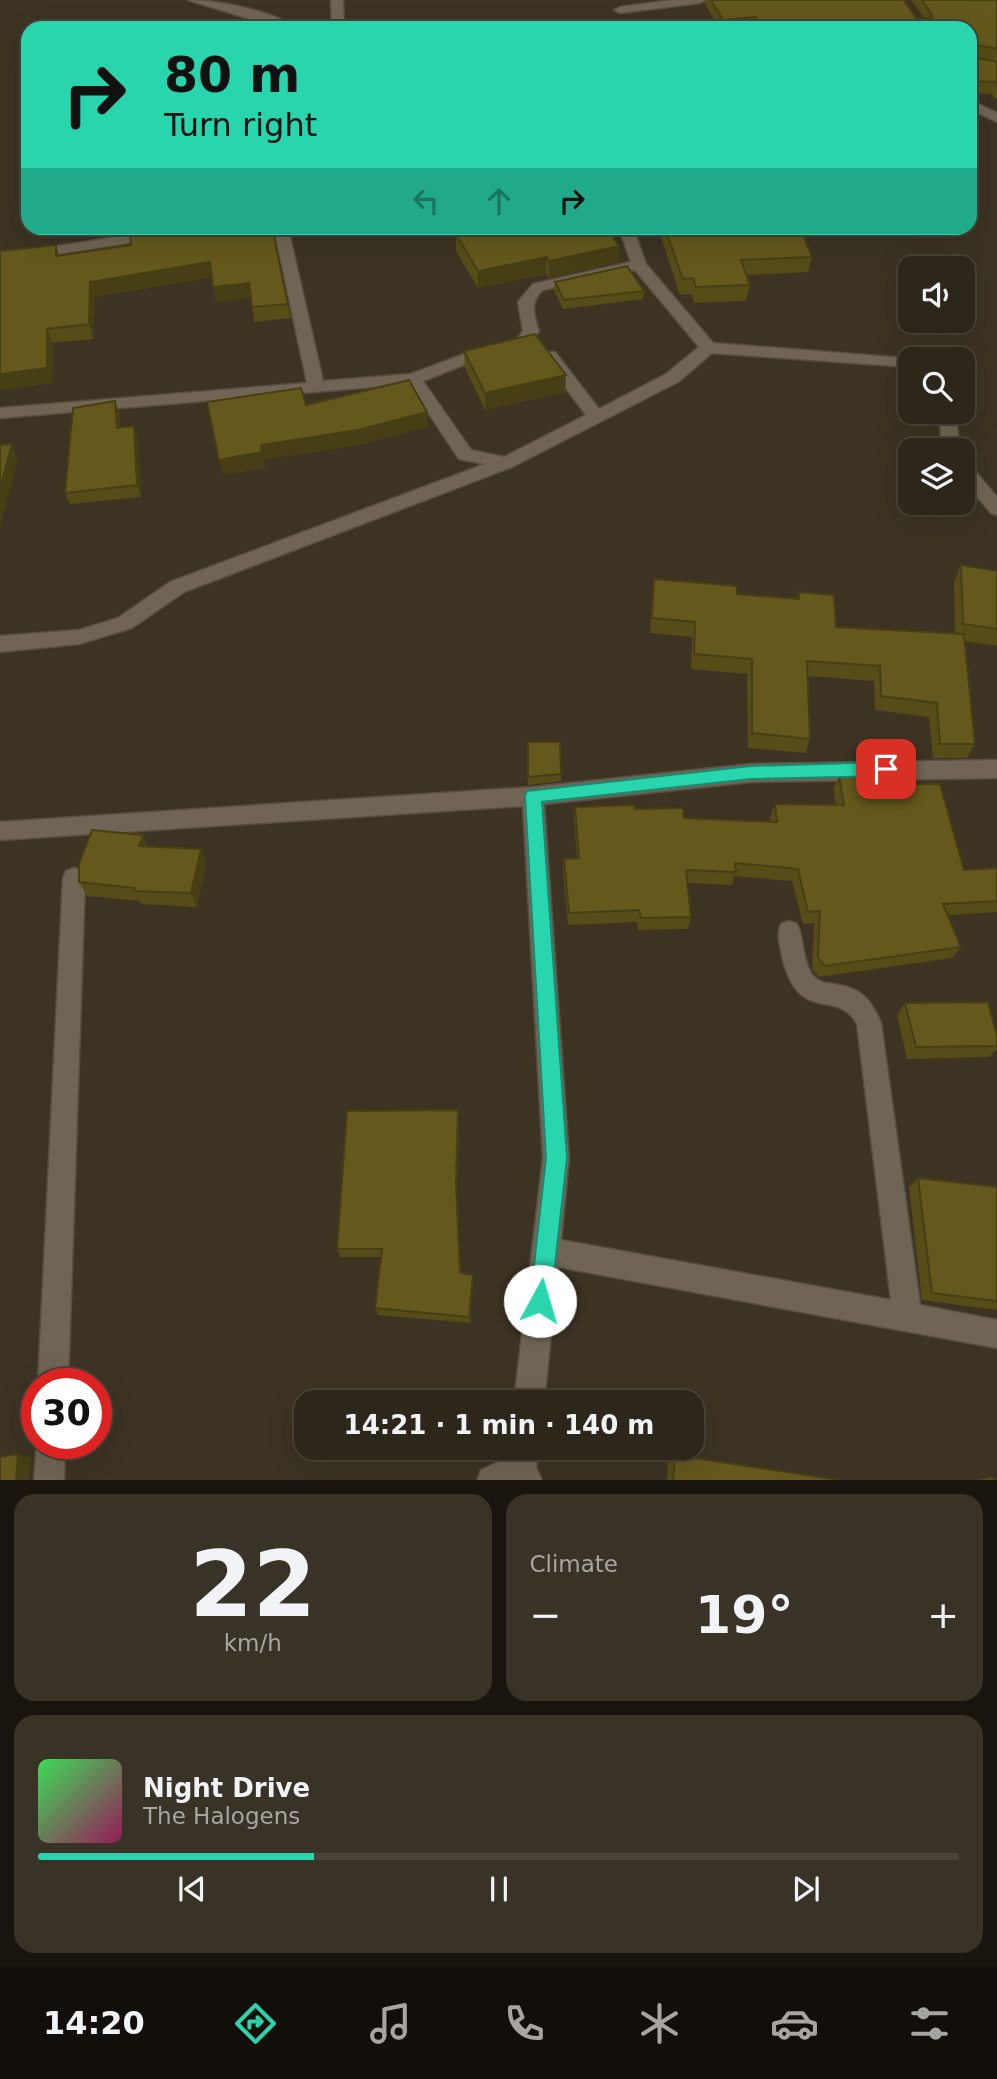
<!DOCTYPE html>
<html lang="en">
<head>
<meta charset="utf-8">
<style>
  body { margin:0; font-family:"DejaVu Sans",sans-serif; background:#393227; color:#f1f3f6; height:100vh; display:flex; flex-direction:column; font-size:26px; white-space:nowrap }
  * { box-sizing:border-box; margin:0 }
  p { font-size:23px; color:#a7a5a2 }
  .icon { flex:none; width:38px; height:38px; fill:none; stroke:currentColor; stroke-width:2; stroke-linecap:round; stroke-linejoin:round }
  .map { position:relative; height:1480px; overflow:hidden }
  .details { display:flex; flex-direction:column; gap:14px; padding:14px; background:#19150e; flex:1 }
  .details>* { flex:none }
  .banner { position:absolute; left:21px; top:21px; width:956px; height:214px; border-radius:21px; box-shadow:0 7px 28px #0002,0 0 0 2px #484339; background:#29d5ad; color:#111; overflow:hidden }
  .fabs { position:absolute; left:898px; top:256px; display:grid; gap:14px }
  .fabs a { display:grid; place-items:center; width:77px; height:77px; border-radius:14px; background:#2d261a; box-shadow:0 7px 28px #0002,0 0 0 2px #484339; font-size:35px }
  .speed { position:absolute; left:21px; top:1368px; display:flex; gap:14px; font-size:35px; font-weight:700; text-align:center }
  .speed>* { display:grid; place-content:center; width:91px; height:91px; border-radius:50%; background:#2d261a; box-shadow:0 7px 28px #0002,0 0 0 2px #484339; line-height:1 }
  .speed .limit { border:10px solid #d22; background:#fff; color:#111 }
  .pin { position:absolute; display:grid; place-items:center; width:60px; height:60px; color:#fff; margin:-30px; border-radius:14px; box-shadow:0 4px 10px #0006 }
  .me { position:absolute; width:77px; margin:-38px; rotate:6deg; stroke-linejoin:round; filter:drop-shadow(0 0 5px #0008) }
  .turn { display:flex; align-items:center; gap:24px; height:147px; padding:0 28px; font-size:32px }
  .turn .icon { width:91px; height:91px; stroke-width:2.5 }
  .turn b { display:block; font-size:49px; line-height:60px }
  .lanes { display:flex; align-items:center; height:66px; padding:0 28px; background:#0003; justify-content:center; gap:35px; direction:ltr }
  .lanes .off { opacity:.35 }
  .big { font-size:52px; font-weight:700; line-height:1.1 }
  .details .card { flex:1; display:flex; flex-direction:column; justify-content:center; gap:10px; min-width:0; padding:0 24px; border-radius:21px; background:#393227 }
  .details .dial { align-items:center; gap:0 }
  .dial b { font-size:91px; line-height:1 }
  .song { display:flex; align-items:center; gap:21px }
  .cover { width:84px; height:84px; border-radius:10px; background:linear-gradient(135deg,hsl(130 70% 55%),hsl(330 70% 35%)) }
  .played { height:7px; border-radius:4px; background:linear-gradient(90deg,#29d5ad 30%,#484339 30%) }
  .keys { display:flex; justify-content:space-around; direction:ltr }
  .heat { display:flex; justify-content:space-between; align-items:center; font-size:38px; direction:ltr }
  .details .tiles { flex:1; display:grid; gap:14px; grid-template-columns:1fr 1fr }
  .card:last-child { grid-column:span 2 }
  .trip { position:absolute; left:294px; top:1390px; width:410px; height:70px; border-radius:21px; background:#2d261a; box-shadow:0 7px 28px #0002,0 0 0 2px #484339; font-weight:700; line-height:70px; text-align:center }
  .dock { display:flex; height:112px; justify-content:space-around; align-items:center; background:#120f0a; color:#a7a5a2 }
  .dock .icon { width:49px; height:49px }
  .dock .current { color:#29d5ad }
  .dock b { font-size:32px; color:#f1f3f6 }
  .map>svg:first-child { display:block }
  .lines { fill:none; stroke-linecap:round; stroke-linejoin:round }
  .minor-casing { stroke:#574e41; stroke-width:3 }
  .minor { fill:#706554; fill-rule:evenodd }
  .wall { fill:#564c18 }
  .shaded-wall { fill:#463e14 }
  .building { fill:#64581c; stroke:#463e14; stroke-width:2 }
  .route { fill:#29d5ad; stroke:#1b8a70; stroke-width:2 }
</style>
</head>
<body>
<div class="map">
<svg width="997" height="1481" viewBox="0 0 997 1481">
  <rect width="100%" height="100%" fill="#3c3323"/>
  <g class="lines">
    <defs>
      <g id="minor">
        <path d="M188 0C216 0 275 11 296 28H279Z"/>
        <polygon points="331,0 343,0 344,28 332,28"/>
        <polygon points="673,0 706,0 700,3 620,13 614,10 620,7"/>
        <polygon points="970,100 997,113 997,122 970,109"/>
        <polygon points="175,228 207,228 200,232 0,263 0,255"/>
        <path d="M274 228H288L323 381 411 374 464 354 514 343 523 331 518 302 533 284 631 262 619 228H633L646 264 713 343 916 359H910V367L712 353 678 382 512 467 184 592 132 628 79 644 0 652V636L79 630 118 618 170 582 485 464 459 459 409 384 0 418V408L307 383ZM635 270 699 347 666 374 599 409 555 352H543L541 355 586 415 504 457 471 450 423 381 474 361 525 350 539 331C534 315 529 302 543 290Z"/>
        <polygon points="939,411 955,411 960,450 942,450"/>
        <polygon points="962,461 968,463 997,497 997,515 991,513 962,479"/>
        <path d="M997 760V778L751 782 544 804 569 1158 561 1240 891 1300 857 1024C838 987 798 1027 782 956 780 945 776 935 781 924L789 921 797 924C805 940 802 970 818 980 824 984 833 983 839 985 863 989 872 1002 881 1023L920 1305 997 1320V1348L558 1267 544 1402H514L543 1158 523 806 0 840V822L533 787 751 764Z"/>
        <polygon points="74,868 82,871 85,878 68,1384 38,1384 63,878 66,871"/>
        <polygon points="37,1440 37,1444 65,1444 64,1481 34,1481"/>
        <polygon points="509,1447 539,1447 536,1467 542,1481 477,1481 481,1470 507,1458"/>
      </g>
    </defs>
    <use href="#minor" class="minor-casing"/>
    <use href="#minor" class="minor"/>
  </g>
  <g class="wall">
    <polygon points="705,0 904,0 916,18 924,18 911,0 997,0 997,62 973,56 997,62 997,98 994,98 992,94 970,93 970,28 719,28 705,4"/>
    <polygon points="658,228 800,228 812,257 808,272 746,275 750,285 746,301 694,303 691,294 680,295"/>
    <polygon points="456,234 619,246 618,262 548,278 546,274 478,288 456,251"/>
    <polygon points="56,245 59,255 131,245 288,304 291,318 254,322 251,297 216,302 212,277 95,297 93,339 53,343 52,383 0,390"/>
    <polygon points="555,282 644,291 643,299 563,309 554,290"/>
    <polygon points="464,351 565,392 485,410 465,368"/>
    <polygon points="115,401 119,413 120,428 138,438 141,497 70,504 65,493"/>
    <polygon points="961,565 997,571 997,646 965,641 975,744 967,758 933,758 929,717 875,710 874,681 807,676 810,739 805,753 748,748 747,674 691,669 692,637 650,633 652,594 654,579 737,594 797,598 799,592 836,627 955,633 954,582"/>
    <polygon points="528,742 561,774 561,781 528,785"/>
    <polygon points="839,776 879,785 964,870 997,868 997,912 948,915 961,947 952,958 819,977 812,969 814,923 803,924 792,881 734,876 732,885 688,883 691,917 688,929 638,930 637,922 568,925 563,871 564,859 577,858 574,820 575,807 635,809 684,818 771,822 770,817 775,804 836,805 833,789"/>
    <polygon points="143,835 148,847 201,849 206,863 197,907 141,904 140,901 87,896 79,882"/>
    <polygon points="905,1003 997,1036 997,1049 989,1057 907,1059 897,1015"/>
    <polygon points="459,1119 457,1192 461,1273 473,1275 473,1282 470,1323 378,1315 375,1308 381,1257 340,1257 337,1249"/>
    <polygon points="918,1178 997,1187 997,1310 922,1300 909,1187"/>
    <polygon points="675,1455 838,1481 667,1481 668,1460"/>
    <polygon points="992,1477 997,1481 979,1481 979,1480"/>
  </g>
  <g class="shaded-wall">
    <polygon points="619,246 618,262 548,278 549,261"/>
    <polygon points="547,257 546,274 478,288 478,271"/>
    <polygon points="210,262 213,277 95,297 93,339 89,324 90,282"/>
    <polygon points="249,283 252,297 216,302 213,287"/>
    <polygon points="47,329 53,343 52,383 0,390 0,374"/>
    <polygon points="566,375 565,392 485,410 485,393"/>
    <polygon points="115,401 119,413 120,440 117,428"/>
    <polygon points="427,412 428,427 360,445 264,460 261,445"/>
    <polygon points="134,426 138,438 141,497 137,485"/>
    <polygon points="12,444 18,459 0,528 0,488"/>
    <polygon points="262,452 266,468 223,475 219,460"/>
    <polygon points="143,835 149,849 139,846"/>
    <polygon points="201,849 206,863 197,907 191,893"/>
    <polygon points="458,1110 459,1119 457,1192 461,1280 456,1184"/>
    <polygon points="473,1275 473,1282 470,1323 469,1317"/>
    <polygon points="18,1454 31,1458 29,1481 16,1481"/>
  </g>
  <g class="building">
    <polygon points="711,0 904,0 916,18 932,18 932,15 922,0 997,0 997,49 974,44 971,46 973,57 997,62 997,85 996,82 970,81 970,28 794,28 791,24 761,26 755,17 723,20"/>
    <polygon points="177,228 272,228 288,304 252,307 249,283 213,287 210,262 90,282 89,324 47,329 47,368 0,374 0,251 56,245 56,256 131,245 130,232"/>
    <polygon points="491,228 607,228 619,246 549,261 547,257 478,271 456,234"/>
    <polygon points="665,228 800,228 812,257 741,260 750,285 696,287 693,278 683,279"/>
    <polygon points="627,266 644,291 564,300 555,282"/>
    <polygon points="535,334 566,375 485,393 464,351"/>
    <polygon points="409,380 427,412 358,430 261,445 262,452 219,460 207,402 301,388 306,405"/>
    <polygon points="115,401 117,428 134,426 137,485 65,493 73,408"/>
    <polygon points="12,444 0,488 0,445"/>
    <polygon points="961,565 997,571 997,629 963,624"/>
    <polygon points="654,579 737,586 737,594 799,599 799,592 834,595 836,627 964,634 975,744 940,744 937,703 881,696 880,666 807,661 810,739 752,733 752,659 694,654 695,622 652,618"/>
    <polygon points="528,742 560,742 561,774 528,777"/>
    <polygon points="839,776 877,777 879,785 940,784 964,870 997,868 997,901 943,904 961,947 825,966 818,958 820,911 808,912 798,869 735,863 736,872 686,870 691,917 641,918 639,910 569,913 564,859 579,858 575,807 634,805 635,809 683,808 684,818 777,822 775,804 844,805"/>
    <polygon points="92,830 143,835 139,846 201,849 191,893 134,891 135,888 79,882 79,864"/>
    <polygon points="988,1002 997,1036 997,1046 916,1047 905,1003"/>
    <polygon points="458,1110 456,1184 460,1273 473,1275 469,1317 375,1308 382,1249 337,1249 347,1111"/>
    <polygon points="918,1178 997,1187 997,1301 932,1293"/>
    <polygon points="18,1454 16,1481 0,1481 0,1457"/>
    <polygon points="675,1455 838,1480 838,1481 673,1481"/>
  </g>
  <polygon class="route" points="886,762 891,764 894,769 891,774 886,776 751,779 542,802 567,1158 551,1301 548,1309 540,1312 533,1309 530,1301 546,1158 525,796 527,791 751,766"/>
</svg>
<div class="fabs">
<a><svg class="icon" aria-label="sound" viewBox="0 0 24 24"><path d="M4 9h4l5-4v14l-5-4H4zM17 9q2 3 0 6"/></svg></a>
<a><svg class="icon" aria-label="search" viewBox="0 0 24 24"><circle cx="10" cy="10" r="6"/><path d="M15 15l6 6"/></svg></a>
<a><svg class="icon" aria-label="layers" viewBox="0 0 24 24"><path d="M12 4l9 5-9 5-9-5zM3 14l9 5 9-5"/></svg></a>
</div>
<div class="speed"><div class="limit">30</div></div>
<div class="pin" style="left:886px;top:769px;background:#d93025"><svg class="icon" aria-label="arrive" viewBox="0 0 24 24"><path d="M6 21V4h12l-3 4 3 4H6"/></svg></div>
<svg class="me" style="left:540px;top:1301px" viewBox="-20 -20 40 40"><circle r="19" fill="#fff"/><path d="M0-13L10 11 0 6-10 11z" fill="#29d5ad"/></svg>
<div class="trip">14:21 · 1 min · 140 m</div>
<div class="banner">
<div class="turn"><svg class="icon" aria-label="right" viewBox="0 0 24 24"><path d="M7 20v-9h11M14 6l5 5-5 5"/></svg><div><b>80 m</b>Turn right</div></div>
<div class="lanes"><svg class="icon off" aria-label="left" viewBox="0 0 24 24"><path d="M17 20v-9H6M10 6l-5 5 5 5"/></svg><svg class="icon off" aria-label="ahead" viewBox="0 0 24 24"><path d="M12 20V5M6 11l6-6 6 6"/></svg><svg class="icon" aria-label="right" viewBox="0 0 24 24"><path d="M7 20v-9h11M14 6l5 5-5 5"/></svg></div>
</div>
</div>
<section class="details">
<div class="tiles">
<div class="card dial"><b>22</b><p>km/h</p></div>
<div class="card"><p>Climate</p>
<div class="heat"><a>−</a><b class="big">19°</b><a>+</a></div>
</div>
<div class="card">
<div class="song"><i class="cover"></i><div><b>Night Drive</b><p>The Halogens</p></div></div>
<div class="played"></div>
<div class="keys"><svg class="icon" aria-label="previous" viewBox="0 0 24 24"><path d="M18 5L8 12l10 7zM5 5v14"/></svg><svg class="icon" aria-label="pause" viewBox="0 0 24 24"><path d="M8 5v14M16 5v14"/></svg><svg class="icon" aria-label="next" viewBox="0 0 24 24"><path d="M6 5l10 7-10 7zM19 5v14"/></svg></div>
</div>
</div>
</section>
<nav class="dock">
<b>14:20</b>
<svg class="icon current" aria-label="directions" viewBox="0 0 24 24"><path d="M12 3l9 9-9 9-9-9zM9 14v-3h6M13 9l2 2-2 2"/></svg>
<svg class="icon" aria-label="music" viewBox="0 0 24 24"><path d="M9 18V5l10-2v13"/><circle cx="6" cy="18" r="3"/><circle cx="16" cy="16" r="3"/></svg>
<svg class="icon" aria-label="phone" viewBox="0 0 24 24"><path d="M5 4h4l2 5-3 2q2 4 5 5l2-3 5 2v4C11 20 4 13 5 4z"/></svg>
<svg class="icon" aria-label="climate" viewBox="0 0 24 24"><path d="M12 3v18M4 7l16 10M4 17L20 7"/></svg>
<svg class="icon" aria-label="car" viewBox="0 0 24 24"><path d="M5 17H2v-5l4-1 3-4h7l3 4 3 1v5h-3M9 17h6M6 11h13"/><circle cx="7" cy="17" r="2"/><circle cx="17" cy="17" r="2"/></svg>
<svg class="icon" aria-label="filters" viewBox="0 0 24 24"><path d="M4 7h16M4 17h16"/><circle cx="9" cy="7" r="2"/><circle cx="15" cy="17" r="2"/></svg>
</nav>
</body>
</html>
